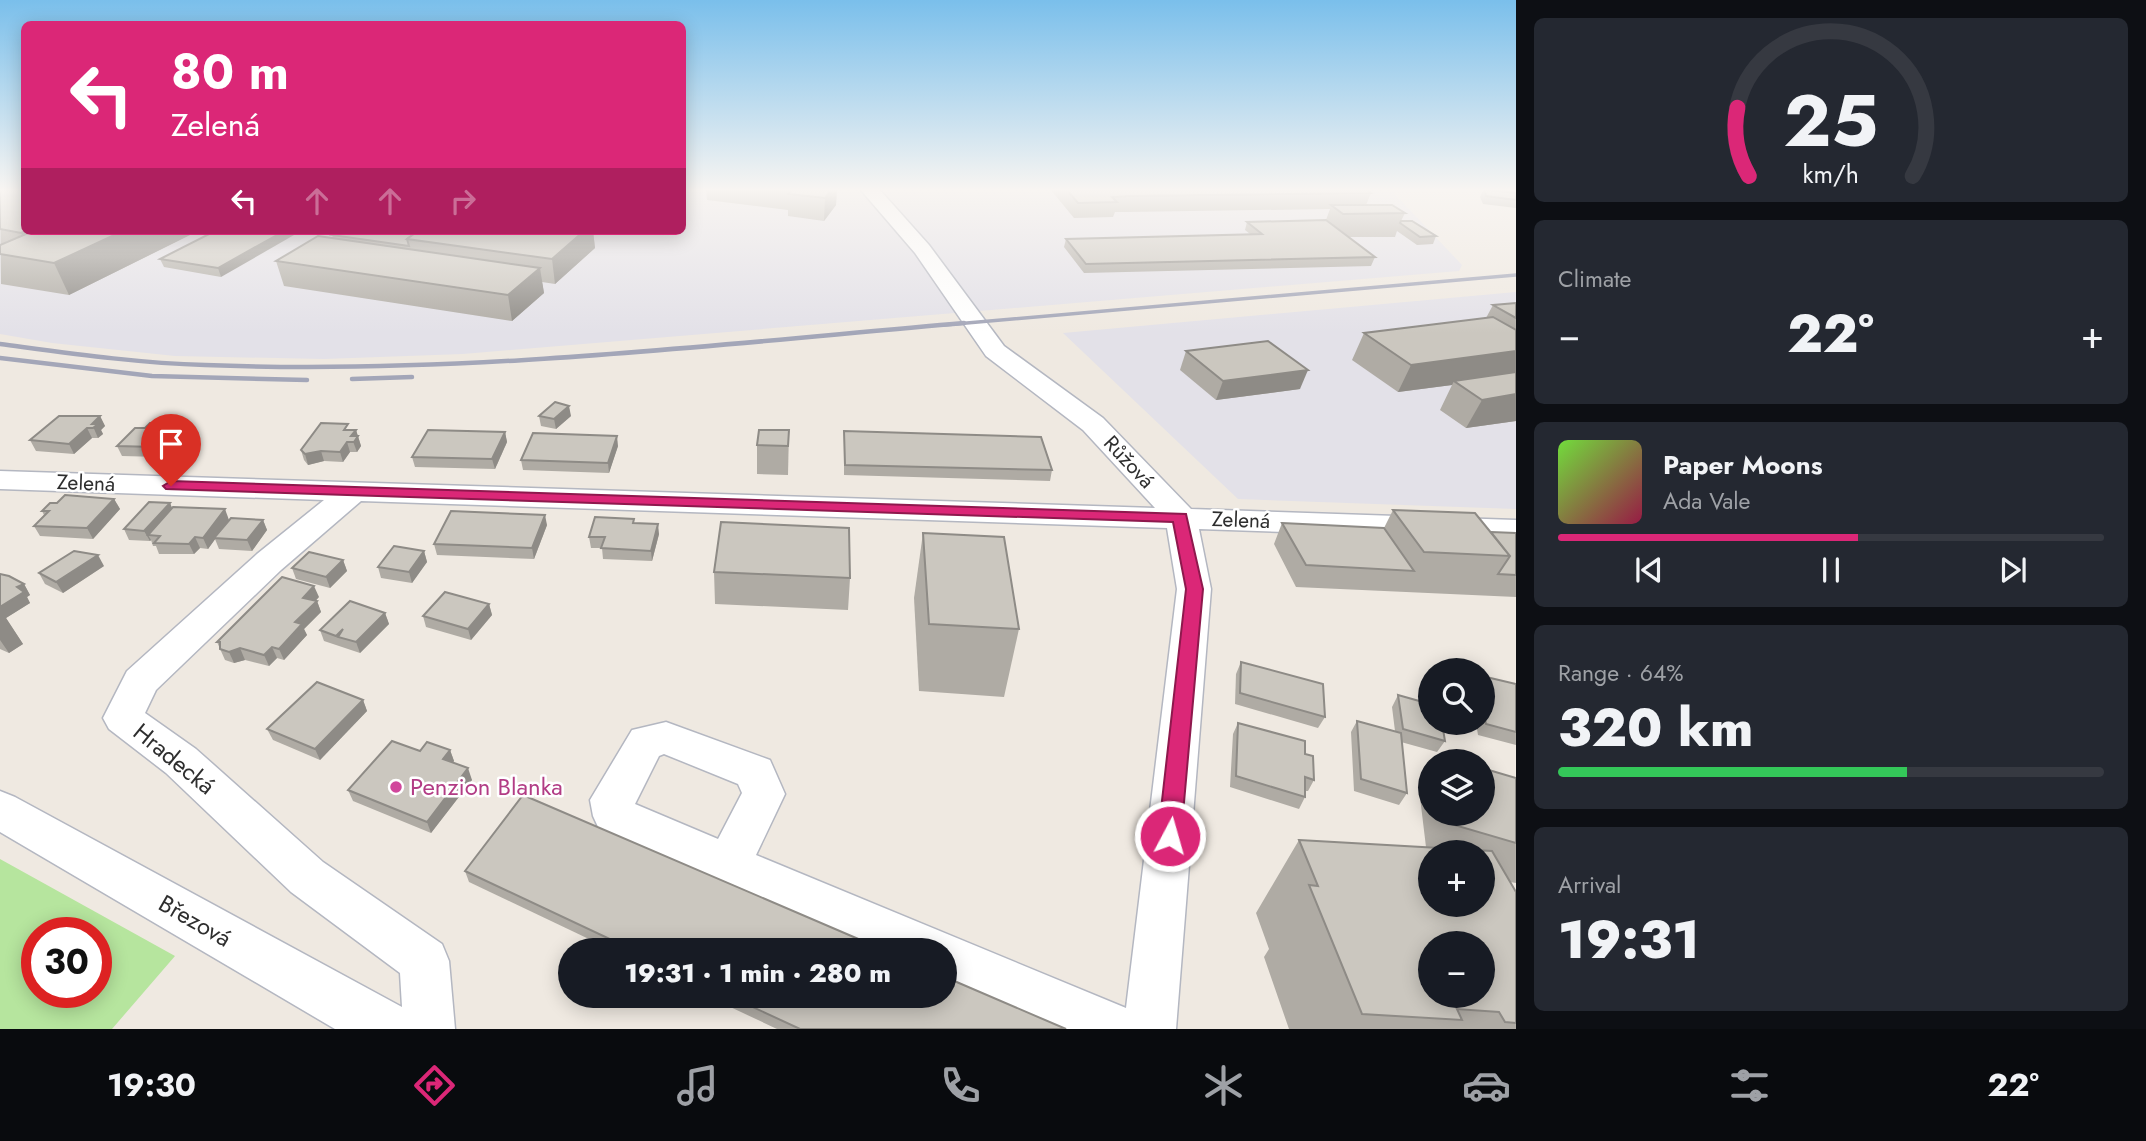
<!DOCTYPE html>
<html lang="en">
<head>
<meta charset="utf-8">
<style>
  body { margin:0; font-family:Jost,sans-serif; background:#242831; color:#f1f3f6; height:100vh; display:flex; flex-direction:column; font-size:26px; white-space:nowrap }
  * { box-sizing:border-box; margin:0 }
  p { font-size:23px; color:#9ea1a6 }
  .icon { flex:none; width:38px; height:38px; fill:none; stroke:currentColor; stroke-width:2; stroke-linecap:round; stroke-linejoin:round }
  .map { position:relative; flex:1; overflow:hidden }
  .side { display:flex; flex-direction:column; gap:18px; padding:18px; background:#0d0f14; width:630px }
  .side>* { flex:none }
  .banner { position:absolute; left:21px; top:21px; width:665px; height:214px; border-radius:10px; box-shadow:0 4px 18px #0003; background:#db2777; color:#fff; overflow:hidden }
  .buttons { position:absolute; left:1418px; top:658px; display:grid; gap:14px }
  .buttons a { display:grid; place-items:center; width:77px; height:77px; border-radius:50%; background:#171b24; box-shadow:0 4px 18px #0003; font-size:35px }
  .speed { position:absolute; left:21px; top:917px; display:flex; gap:14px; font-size:35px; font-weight:700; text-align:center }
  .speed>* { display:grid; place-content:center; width:91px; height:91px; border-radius:50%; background:#171b24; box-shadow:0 4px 18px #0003; line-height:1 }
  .speed .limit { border:10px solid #d22; background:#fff; color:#111 }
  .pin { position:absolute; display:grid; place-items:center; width:60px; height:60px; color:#fff; margin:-72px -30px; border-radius:50% 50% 50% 0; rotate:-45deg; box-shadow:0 0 7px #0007 }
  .pin .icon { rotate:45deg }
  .me { position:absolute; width:77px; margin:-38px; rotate:6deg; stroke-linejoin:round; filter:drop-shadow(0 0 5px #0008) }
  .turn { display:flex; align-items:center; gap:24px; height:147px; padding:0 35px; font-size:32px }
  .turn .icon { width:91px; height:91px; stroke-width:2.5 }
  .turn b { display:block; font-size:49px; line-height:60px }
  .lanes { display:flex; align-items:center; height:66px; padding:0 35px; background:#0003; justify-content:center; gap:35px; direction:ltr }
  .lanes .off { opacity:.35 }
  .big { font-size:52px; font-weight:800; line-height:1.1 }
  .side .card { flex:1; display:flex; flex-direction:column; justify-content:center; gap:10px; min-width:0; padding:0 24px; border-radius:10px; background:#242831 }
  .side .dial { align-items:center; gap:0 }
  .dial svg { height:182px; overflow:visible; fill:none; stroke:#363941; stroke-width:7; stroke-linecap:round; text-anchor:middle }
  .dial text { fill:#f1f3f6; stroke:none }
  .song { display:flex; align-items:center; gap:21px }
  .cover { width:84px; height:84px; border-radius:10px; background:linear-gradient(135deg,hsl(100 70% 55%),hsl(340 70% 35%)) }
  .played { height:7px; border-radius:4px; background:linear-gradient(90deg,#db2777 55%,#363941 55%) }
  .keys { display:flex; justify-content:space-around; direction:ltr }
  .heat { display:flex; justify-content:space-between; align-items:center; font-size:38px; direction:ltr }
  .charge { height:10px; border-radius:5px; background:linear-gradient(90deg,#34c759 64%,#363941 0) }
  .trip { position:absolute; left:558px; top:938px; width:399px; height:70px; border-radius:35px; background:#171b24; box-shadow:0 4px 18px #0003; font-weight:800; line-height:70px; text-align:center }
  .menu { display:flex; height:112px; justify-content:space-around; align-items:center; background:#090b0e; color:#9ea1a6 }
  .menu .icon { width:49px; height:49px }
  .menu .on { color:#db2777 }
  .menu b { font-size:32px; color:#f1f3f6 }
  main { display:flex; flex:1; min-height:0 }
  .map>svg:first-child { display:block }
  .industrial { fill:#e3e1e8 }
  .green { fill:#b6e59e; fill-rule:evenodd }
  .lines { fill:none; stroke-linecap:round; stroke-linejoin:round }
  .minor-casing { stroke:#b4b7c1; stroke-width:3 }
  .minor { fill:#fff; fill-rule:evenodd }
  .rail-far1 { stroke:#a3a6b8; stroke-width:3.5 }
  .rail { stroke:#a3a6b8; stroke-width:4.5 }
  .wall { fill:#afaba4 }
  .shaded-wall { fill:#8e8b86 }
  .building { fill:#cbc7bf; stroke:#8e8b86; stroke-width:2; fill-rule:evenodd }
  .route { fill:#db2777; stroke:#8e194d; stroke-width:2 }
  .hotel-dot { fill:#d1479c; stroke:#fff; stroke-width:2.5 }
  .labels { text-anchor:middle; stroke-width:5; stroke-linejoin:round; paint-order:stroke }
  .street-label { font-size:21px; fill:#2e2e2e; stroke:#fff }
  .near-street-label { font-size:24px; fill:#2e2e2e; stroke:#fff }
  .near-hotel-label { font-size:24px; fill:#b23c85; stroke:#fff; text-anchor:start }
</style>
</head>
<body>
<main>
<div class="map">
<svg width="1516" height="1029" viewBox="0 0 1516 1029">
  <rect width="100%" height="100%" fill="#efe9e1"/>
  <g class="industrial">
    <polygon points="0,189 24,231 682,231 683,189 1390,189 1462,265 1459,271 463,354 324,359 175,356 52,343 0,334"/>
    <polygon points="1516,292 1516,509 1238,499 1063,333"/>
  </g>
  <path class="green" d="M0 859 175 956 112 1029H0ZM37 933H96V992H37Z"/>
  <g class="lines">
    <defs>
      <path id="minor" d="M860 189H879L929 245 1004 346 1103 418 1191 509 1516 520V540L1199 529 1211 589 1176 1029H1053L945 982V950H874L599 829 593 816 590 800 632 730 666 722 770 760 785 794 756 855 1126 1008 1177 589 1167 528 361 501 281 570 156 690 145 713 196 749 323 862 442 944 449 961 455 1029H335L0 832V791L15 797 402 1007 400 973 291 892 166 773 109 729 103 718 127 671 257 554 324 500 0 489V471L1155 508 1083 430 986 356 915 253ZM664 754 738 784 742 793 718 839 635 804 659 756Z"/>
    </defs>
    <use href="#minor" class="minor-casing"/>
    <use href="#minor" class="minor"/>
    <polyline class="rail-far1" points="944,325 1516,275"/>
    <g class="rail">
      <path d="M0 344C68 353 136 363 205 365 459 375 711 345 964 323"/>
      <polyline points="0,358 152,376 307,380"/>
      <polyline points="352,379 412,377"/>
    </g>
  </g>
  <g class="wall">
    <polygon points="0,189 24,231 198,231 69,295 1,284"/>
    <polygon points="706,189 837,189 836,205 824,221 788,216 788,210 707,200"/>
    <polygon points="1050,189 1366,189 1371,193 1366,205 1405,213 1401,221 1436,236 1433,244 1417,245 1397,231 1395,237 1349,237 1375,257 1371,266 1084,273 1064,247 1066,239 1250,234 1245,230 1247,222 1326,220 1330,209 1126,212 1115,212 1113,217 1074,218"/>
    <polygon points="1484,189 1516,193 1516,208 1483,204 1480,197"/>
    <polygon points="215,231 221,277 164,267 160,259"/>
    <polygon points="340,231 593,231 595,248 555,284 542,282 544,293 512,321 284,286 276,261 333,238 332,235"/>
    <polygon points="1516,303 1516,421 1466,428 1440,410 1452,385 1398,392 1352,360 1364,333 1486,318 1493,305"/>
    <polygon points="1186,351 1300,389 1216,400 1180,370"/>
    <polygon points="100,416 105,426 101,430 103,434 98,438 92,438 74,454 36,451 30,440"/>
    <polygon points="539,416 571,416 556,429 541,426"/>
    <polygon points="170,429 177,439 160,457 122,456 117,446"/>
    <polygon points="350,430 356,430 361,446 357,452 350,452 343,462 324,461 308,465 304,460 301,450"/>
    <polygon points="789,430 788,475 757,474 757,445"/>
    <polygon points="844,431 1052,470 1050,481 844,475"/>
    <polygon points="505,432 507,442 495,469 415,467 412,457"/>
    <polygon points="618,446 609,473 523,470 521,460"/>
    <polygon points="114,499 120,509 93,539 40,536 34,526 44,515 42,511"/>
    <polygon points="170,503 172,508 229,520 263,520 267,530 252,551 219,549 215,539 208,549 200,548 194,554 159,554 156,546 153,546 151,540 150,541 129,540 124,529"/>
    <polygon points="1393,510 1491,532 1516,533 1516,597 1296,587 1274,544 1282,523 1384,528"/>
    <polygon points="634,519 634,523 659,534 652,561 603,559 602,548 591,548 589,537"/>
    <polygon points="547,525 534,559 437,555 434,544"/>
    <polygon points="923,533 1019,629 1004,697 919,691 914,598"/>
    <polygon points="424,551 427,562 412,583 381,578 378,567"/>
    <polygon points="343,560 347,571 330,588 296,579 292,568"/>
    <polygon points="104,566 63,593 45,584 39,573"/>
    <polygon points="714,572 850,578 848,610 715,604"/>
    <polygon points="0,574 24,584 30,595 27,597 30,603 6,618 23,644 9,653 0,649"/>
    <polygon points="319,597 315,601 317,601 321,612 304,629 307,635 284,660 277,658 269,666 245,660 234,663 225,660 217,642"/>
    <polygon points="489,604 492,615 471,640 426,627 423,616"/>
    <polygon points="385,613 389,624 360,653 324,641 320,630"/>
    <polygon points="1241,662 1325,717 1318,728 1235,704 1236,674"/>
    <polygon points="1482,676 1516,684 1516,745 1478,735 1476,723 1482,723"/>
    <polygon points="1398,695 1445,741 1437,752 1401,742 1407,793 1399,805 1354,791 1351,732 1357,721 1395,731 1392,707"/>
    <polygon points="363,700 367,711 320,760 273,740 267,729"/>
    <polygon points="1238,723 1305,754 1314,780 1308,791 1305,791 1305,797 1299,809 1230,787 1233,734"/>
    <polygon points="450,750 454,761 453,762 472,780 431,833 353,801 348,790 420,751"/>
    <polygon points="1430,774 1430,814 1482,814 1516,778 1516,883 1510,882 1516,892 1516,1029 1289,1029 1264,957 1269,949 1256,913 1299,840 1426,847 1419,789"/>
    <polygon points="465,871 884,950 612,950 469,882"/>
    <polygon points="707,996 945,996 1066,1029 777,1029"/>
  </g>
  <g class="shaded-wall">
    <polygon points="832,189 837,189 836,205 824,221 825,198"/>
    <polygon points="25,231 107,231 34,260 21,233"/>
    <polygon points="123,231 198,231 69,295 54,263"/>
    <polygon points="284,231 301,231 221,277 218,268"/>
    <polygon points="584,231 593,231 595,248 555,284 552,259"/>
    <polygon points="540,268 544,293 512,321 508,295"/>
    <polygon points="1516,351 1516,377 1454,381 1452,385 1398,392 1411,365"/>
    <polygon points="1308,370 1300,389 1216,400 1223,381"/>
    <polygon points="1516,394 1516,421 1466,428 1482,400"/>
    <polygon points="569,406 571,416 556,429 554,419"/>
    <polygon points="100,416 105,426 101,430 103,434 98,438 92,424"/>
    <polygon points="168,424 171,431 172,429 177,439 160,457 155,447 163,429"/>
    <polygon points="87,428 92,438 74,454 69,444"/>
    <polygon points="356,430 361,446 357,452 351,436"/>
    <polygon points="505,432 507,442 495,469 492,459"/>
    <polygon points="617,436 618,446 609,473 608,463"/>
    <polygon points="347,442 350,452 343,462 340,452"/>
    <polygon points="321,451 324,461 308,465 305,454"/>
    <polygon points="114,499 120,509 93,539 87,528"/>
    <polygon points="170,503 174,513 148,535 151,540 150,541 144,531"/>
    <polygon points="225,509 229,520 208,549 203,538"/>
    <polygon points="545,515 547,525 534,559 532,548"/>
    <polygon points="263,520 267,530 252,551 247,540"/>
    <polygon points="658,524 659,534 652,561 651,551"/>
    <polygon points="195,537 200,548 194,554 189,544"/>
    <polygon points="424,551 427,562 412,583 409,572"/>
    <polygon points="98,555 104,566 63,593 56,582"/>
    <polygon points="343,560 347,571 330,588 326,577"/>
    <polygon points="24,584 30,595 27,597 30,603 6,618 23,644 9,653 0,640 0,607 17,587"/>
    <polygon points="314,586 319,597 307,610 303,598"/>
    <polygon points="317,601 321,612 304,629 307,635 284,660 279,649 295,622"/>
    <polygon points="489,604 492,615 471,640 468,629"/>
    <polygon points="385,613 389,624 360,653 356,642"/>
    <polygon points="272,647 277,658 269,666 264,655"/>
    <polygon points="240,648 245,660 234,663 229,652"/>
    <polygon points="363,700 367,711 320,760 315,749"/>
    <polygon points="450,750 454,761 447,770 443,759"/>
    <polygon points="468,768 472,780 431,833 427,822"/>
  </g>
  <g class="building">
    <polygon points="0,189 24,189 25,231 21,233 0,229"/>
    <polygon points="792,189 832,189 825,198 788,194"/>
    <polygon points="1066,189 1366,189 1371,193 1130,196 1112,197 1117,202 1078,203"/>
    <polygon points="1484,189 1516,193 1516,200 1486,196"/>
    <polygon points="1331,205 1392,205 1405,213 1343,214"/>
    <polygon points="1326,220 1375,257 1086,264 1066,239 1262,234 1247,222"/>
    <polygon points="1401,221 1412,221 1436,236 1420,237 1400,223"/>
    <polygon points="33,231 123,231 54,263 0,254 0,245"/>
    <polygon points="215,231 284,231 218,268 160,259"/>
    <polygon points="340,231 418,231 407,239 409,246 332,235"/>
    <polygon points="418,231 584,231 552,259 407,239"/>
    <polygon points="318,236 540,268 508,295 276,261"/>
    <polygon points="1516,303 1516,318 1493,305"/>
    <polygon points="1493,317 1516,330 1516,351 1411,365 1364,333"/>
    <polygon points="1268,341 1308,370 1223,381 1186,351"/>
    <polygon points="1516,372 1516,394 1482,400 1454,381"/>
    <polygon points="555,402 569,406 554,419 539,416"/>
    <polygon points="59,416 100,416 92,424 98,424 93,428 87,428 69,444 30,440"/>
    <polygon points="150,423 168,424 163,429 172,429 155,447 117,446 135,428 145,428"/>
    <polygon points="321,423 348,424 344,430 356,430 351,436 358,436 354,442 347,442 340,452 321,451 305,454 301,450"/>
    <polygon points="428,430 505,432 492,459 412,457"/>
    <polygon points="759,430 789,430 788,446 757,445"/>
    <polygon points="844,431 1041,437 1052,470 845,465"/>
    <polygon points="533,433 617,436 608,463 521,460"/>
    <polygon points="65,495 114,499 87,528 34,526 49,511 42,511 50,503 57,503"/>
    <polygon points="149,502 170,503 144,531 124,529"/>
    <polygon points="173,507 225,509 203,538 195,537 189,544 154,543 160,536 148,535"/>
    <polygon points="1393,510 1475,513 1510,556 1424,552"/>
    <polygon points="451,511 545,515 532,548 434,544"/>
    <polygon points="595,517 634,519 633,523 658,524 651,551 601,548 605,537 589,537"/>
    <polygon points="231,518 263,520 247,540 214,538"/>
    <polygon points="721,522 849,528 850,578 714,572"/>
    <polygon points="1282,523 1384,528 1414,571 1306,565"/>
    <polygon points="1491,532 1516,533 1516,575 1498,574 1510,556"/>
    <polygon points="923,533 1004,537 1019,629 929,624"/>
    <polygon points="394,546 424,551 409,572 378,567"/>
    <polygon points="74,551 98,555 56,582 39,573"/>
    <polygon points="309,552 343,560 326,577 292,568"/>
    <polygon points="0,574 9,576 24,584 17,587 24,592 0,607"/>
    <polygon points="282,577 314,586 303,598 317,601 295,622 302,624 279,649 272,647 264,655 240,648 229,652 220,649 220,642 217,642"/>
    <polygon points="445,592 489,604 468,629 423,616"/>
    <polygon points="350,601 385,613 356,642 338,637 343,629 336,636 320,630"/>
    <polygon points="1241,662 1323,684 1325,717 1240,693"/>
    <polygon points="1482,676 1516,684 1516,732 1486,724 1482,706"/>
    <polygon points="317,682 363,700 315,749 267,729"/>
    <polygon points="1398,695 1430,704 1430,723 1442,723 1445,741 1403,729"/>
    <polygon points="1357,721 1401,733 1407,793 1361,779"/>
    <polygon points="1238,723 1305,741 1305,754 1313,756 1314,780 1305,777 1305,797 1236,776"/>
    <polygon points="392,741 420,751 427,742 450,750 443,759 468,768 427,822 348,790"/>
    <polygon points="1441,757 1457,761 1442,761"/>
    <polygon points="1482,768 1516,778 1516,843 1451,824 1449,814 1482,814"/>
    <polygon points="523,795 884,950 633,950 465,871"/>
    <path d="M1299 840 1492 851 1516 892V1023L1505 1022 1499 1012 1457 1009 1462 1020 1362 1014 1309 885 1318 886ZM1430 852H1482V905H1430ZM1430 943H1482V996H1430Z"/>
    <polygon points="945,977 1066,1029 800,1029 729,996 945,996"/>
  </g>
  <linearGradient id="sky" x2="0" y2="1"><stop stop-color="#7abfeb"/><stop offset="0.57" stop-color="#f8f5f2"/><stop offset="1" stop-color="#f8f5f2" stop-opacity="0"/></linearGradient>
  <rect width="1516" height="333" fill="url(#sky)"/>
  <polygon class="route" points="171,481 1186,514 1203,589 1181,836 1178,843 1170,846 1162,843 1158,836 1186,589 1173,522 166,489 163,486"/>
  <circle class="hotel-dot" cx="396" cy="787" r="7"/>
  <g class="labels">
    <g class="street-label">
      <text transform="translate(1129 462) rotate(47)" y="7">Růžová</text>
      <text transform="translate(86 483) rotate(2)" y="7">Zelená</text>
      <text transform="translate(1241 520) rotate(2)" y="7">Zelená</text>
    </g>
    <g class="near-street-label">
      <text transform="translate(174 759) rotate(39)" y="8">Hradecká</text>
      <text transform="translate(195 921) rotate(30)" y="8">Březová</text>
    </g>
    <g class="near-hotel-label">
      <text x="410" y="795">Penzion Blanka</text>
    </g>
  </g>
</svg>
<div class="buttons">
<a><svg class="icon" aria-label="search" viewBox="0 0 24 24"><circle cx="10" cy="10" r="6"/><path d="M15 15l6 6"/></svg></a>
<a><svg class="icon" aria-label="layers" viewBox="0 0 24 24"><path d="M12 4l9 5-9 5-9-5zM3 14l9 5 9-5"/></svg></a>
<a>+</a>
<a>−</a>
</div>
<div class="speed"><div class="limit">30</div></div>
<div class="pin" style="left:171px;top:486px;background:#d93025"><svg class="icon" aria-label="arrive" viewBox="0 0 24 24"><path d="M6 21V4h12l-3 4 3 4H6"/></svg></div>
<svg class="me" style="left:1170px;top:836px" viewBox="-20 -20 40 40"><circle r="17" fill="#db2777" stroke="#fff" stroke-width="3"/><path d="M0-11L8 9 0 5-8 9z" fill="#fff"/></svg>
<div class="trip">19:31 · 1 min · 280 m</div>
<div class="banner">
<div class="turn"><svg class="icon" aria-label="left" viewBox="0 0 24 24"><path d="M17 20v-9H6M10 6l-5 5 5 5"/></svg><div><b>80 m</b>Zelená</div></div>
<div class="lanes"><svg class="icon" aria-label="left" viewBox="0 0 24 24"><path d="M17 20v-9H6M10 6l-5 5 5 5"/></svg><svg class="icon off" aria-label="ahead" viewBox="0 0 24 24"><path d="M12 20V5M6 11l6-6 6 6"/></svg><svg class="icon off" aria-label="ahead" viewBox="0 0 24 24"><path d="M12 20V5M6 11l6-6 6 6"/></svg><svg class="icon off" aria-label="right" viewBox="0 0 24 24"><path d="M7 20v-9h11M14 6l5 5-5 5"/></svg></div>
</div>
</div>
<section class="side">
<div class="card dial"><svg viewBox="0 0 100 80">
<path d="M14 69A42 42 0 1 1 86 69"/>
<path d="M14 69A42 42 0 0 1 9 39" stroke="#db2777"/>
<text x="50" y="56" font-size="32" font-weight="700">25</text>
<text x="50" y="72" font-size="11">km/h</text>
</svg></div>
<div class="card"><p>Climate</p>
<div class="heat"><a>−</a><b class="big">22°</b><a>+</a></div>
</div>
<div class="card">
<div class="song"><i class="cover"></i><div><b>Paper Moons</b><p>Ada Vale</p></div></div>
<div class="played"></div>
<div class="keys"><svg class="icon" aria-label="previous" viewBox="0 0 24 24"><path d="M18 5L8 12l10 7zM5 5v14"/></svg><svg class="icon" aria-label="pause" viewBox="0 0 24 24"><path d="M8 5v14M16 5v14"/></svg><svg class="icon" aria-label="next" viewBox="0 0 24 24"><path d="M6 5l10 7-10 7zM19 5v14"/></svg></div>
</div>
<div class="card"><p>Range · 64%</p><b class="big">320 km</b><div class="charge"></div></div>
<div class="card"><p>Arrival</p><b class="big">19:31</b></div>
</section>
</main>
<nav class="menu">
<b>19:30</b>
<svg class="icon on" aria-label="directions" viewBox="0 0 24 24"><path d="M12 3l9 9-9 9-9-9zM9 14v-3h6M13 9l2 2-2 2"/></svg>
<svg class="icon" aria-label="music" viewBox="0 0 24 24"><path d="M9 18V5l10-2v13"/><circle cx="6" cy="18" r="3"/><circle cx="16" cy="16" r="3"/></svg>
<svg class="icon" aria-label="phone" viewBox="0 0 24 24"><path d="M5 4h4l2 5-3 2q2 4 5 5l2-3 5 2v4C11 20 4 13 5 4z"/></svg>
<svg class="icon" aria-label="climate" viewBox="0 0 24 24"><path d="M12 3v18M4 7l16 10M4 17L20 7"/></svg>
<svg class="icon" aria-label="car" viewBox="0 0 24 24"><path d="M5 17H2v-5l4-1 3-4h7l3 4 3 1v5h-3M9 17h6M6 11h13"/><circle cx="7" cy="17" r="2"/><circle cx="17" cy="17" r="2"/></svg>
<svg class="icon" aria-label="filters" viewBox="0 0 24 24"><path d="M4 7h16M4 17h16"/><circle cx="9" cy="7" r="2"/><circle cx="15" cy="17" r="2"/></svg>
<b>22°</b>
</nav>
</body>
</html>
